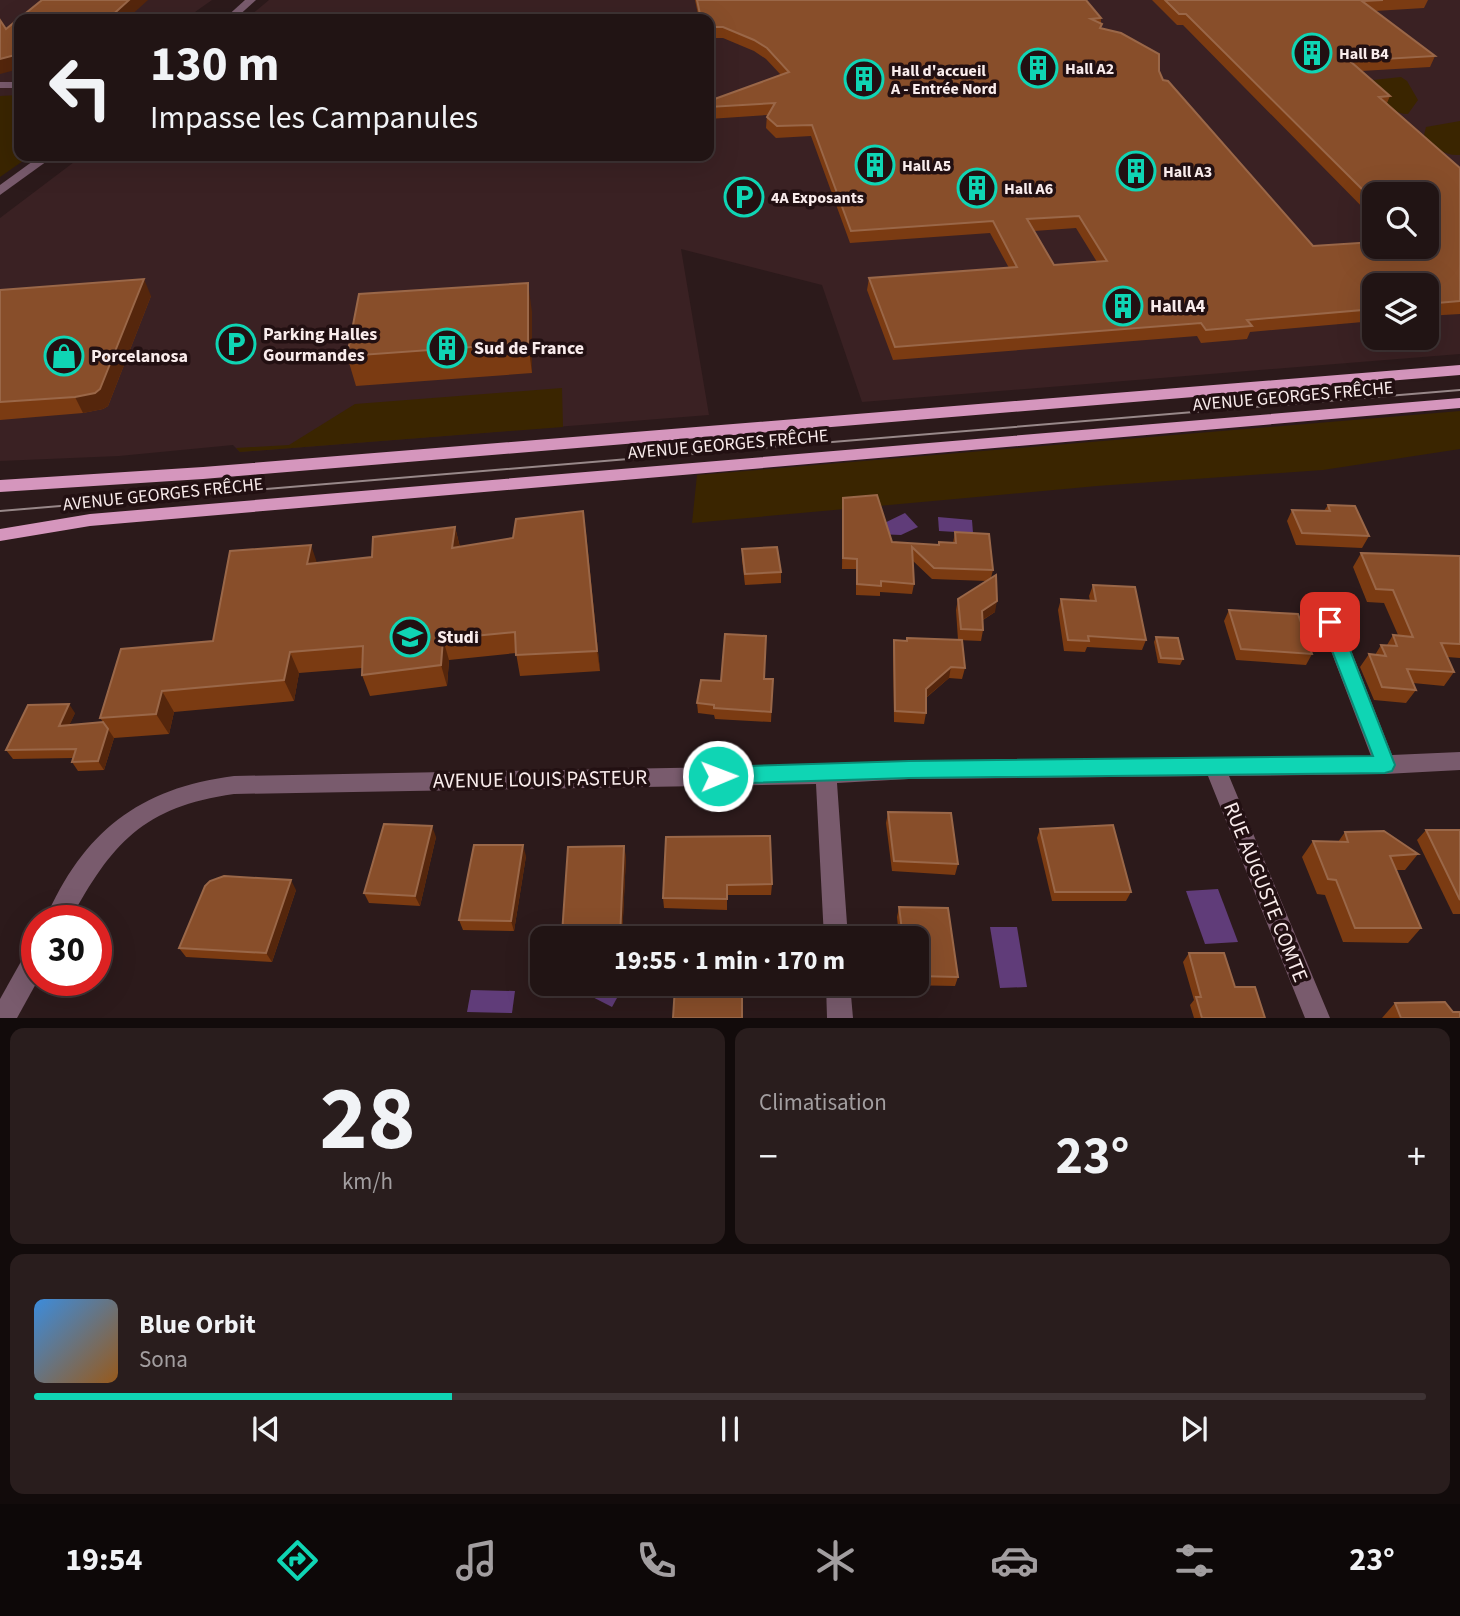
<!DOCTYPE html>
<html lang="fr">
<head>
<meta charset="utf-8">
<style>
  body { margin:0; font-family:"Source Sans 3",sans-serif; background:#291d1d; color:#f1f3f6; height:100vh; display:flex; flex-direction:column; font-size:26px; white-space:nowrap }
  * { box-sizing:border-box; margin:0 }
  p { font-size:23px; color:#a29ea0 }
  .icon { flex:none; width:38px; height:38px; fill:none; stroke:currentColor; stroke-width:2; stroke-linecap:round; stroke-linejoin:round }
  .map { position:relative; height:1018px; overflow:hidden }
  .drawer { display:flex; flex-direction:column; gap:10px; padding:10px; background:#120b0b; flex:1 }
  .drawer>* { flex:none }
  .top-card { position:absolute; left:14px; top:14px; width:700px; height:147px; border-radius:14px; box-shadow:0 7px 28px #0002,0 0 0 2px #3e3334; background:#211414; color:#f1f3f6; overflow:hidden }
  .tools { position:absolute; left:1362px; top:182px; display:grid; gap:14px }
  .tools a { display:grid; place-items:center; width:77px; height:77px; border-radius:14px; background:#211414; box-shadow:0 7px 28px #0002,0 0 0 2px #3e3334; font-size:35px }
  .speed { position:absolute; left:21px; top:905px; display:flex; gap:14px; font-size:35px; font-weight:700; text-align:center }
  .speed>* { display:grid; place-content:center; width:91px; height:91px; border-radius:50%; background:#211414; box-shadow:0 7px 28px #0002,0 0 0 2px #3e3334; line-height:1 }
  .speed .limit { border:10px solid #d22; background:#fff; color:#111 }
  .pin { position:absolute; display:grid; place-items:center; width:60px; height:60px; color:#fff; margin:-30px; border-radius:14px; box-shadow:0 4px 10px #0006 }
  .me { position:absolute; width:77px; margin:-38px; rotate:89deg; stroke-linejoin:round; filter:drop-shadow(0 0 5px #0008) }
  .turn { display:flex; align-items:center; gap:24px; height:147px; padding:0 21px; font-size:32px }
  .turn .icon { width:91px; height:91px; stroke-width:2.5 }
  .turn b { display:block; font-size:49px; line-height:60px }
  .big { font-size:52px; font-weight:700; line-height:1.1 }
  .drawer .widget { flex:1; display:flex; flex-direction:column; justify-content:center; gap:10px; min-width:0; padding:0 24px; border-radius:14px; background:#291d1d }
  .drawer .dial { align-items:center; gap:0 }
  .dial b { font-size:91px; line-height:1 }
  .song { display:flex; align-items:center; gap:21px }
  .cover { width:84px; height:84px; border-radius:10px; background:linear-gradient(135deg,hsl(210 70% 55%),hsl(30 70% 35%)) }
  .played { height:7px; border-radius:4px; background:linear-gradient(90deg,#0fd5b4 30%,#3e3334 30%) }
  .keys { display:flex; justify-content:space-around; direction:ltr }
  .heat { display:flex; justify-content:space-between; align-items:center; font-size:38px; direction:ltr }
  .drawer .tiles { flex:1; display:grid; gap:10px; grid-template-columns:1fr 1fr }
  .widget:last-child { grid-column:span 2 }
  .trip { position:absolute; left:530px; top:926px; width:399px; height:70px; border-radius:14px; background:#211414; box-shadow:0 7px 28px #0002,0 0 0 2px #3e3334; font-weight:700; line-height:70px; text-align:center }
  .tabs { display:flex; height:112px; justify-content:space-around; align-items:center; background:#0d0808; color:#a29ea0 }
  .tabs .icon { width:49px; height:49px }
  .tabs .selected { color:#0fd5b4 }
  .tabs b { font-size:32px; color:#f1f3f6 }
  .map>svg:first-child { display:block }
  .built { fill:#3a2123; fill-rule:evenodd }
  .green { fill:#3a2500 }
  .water { fill:#603c79 }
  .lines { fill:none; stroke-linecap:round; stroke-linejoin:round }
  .minor { fill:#795b6d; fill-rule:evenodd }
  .major { fill:#d596bd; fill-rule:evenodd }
  .tram { stroke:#988889; stroke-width:2 }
  .wall { fill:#7b3b12; fill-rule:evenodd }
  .shaded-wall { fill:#55260c }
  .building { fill:#884e2a; stroke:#9a6748; stroke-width:2; fill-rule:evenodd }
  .route { fill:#0fd5b4; stroke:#0a8a75; stroke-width:2 }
  .labels { text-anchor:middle; stroke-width:7; stroke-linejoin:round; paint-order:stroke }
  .far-poi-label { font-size:16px; font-weight:bold; fill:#f9ecec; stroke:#221012; text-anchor:start }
  .poi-label { font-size:18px; font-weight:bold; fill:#f9ecec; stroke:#221012; text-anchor:start }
  .street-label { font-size:18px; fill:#f9ecec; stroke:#221012 }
  .near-street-label { font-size:21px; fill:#f9ecec; stroke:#221012 }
</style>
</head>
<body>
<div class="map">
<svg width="1460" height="1018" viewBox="0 0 1460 1018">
  <rect width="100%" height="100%" fill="#2c1a1b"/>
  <g class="built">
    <polygon points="0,0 212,0 185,19 19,19 19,140 0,154"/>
    <path d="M269 0H1460V354L862 402 822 285 681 249 709 415 240 452 233 445 119 456 0 461V218L82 156H709V19H246ZM1374 194H1426V247H1374ZM1374 285H1426V338H1374Z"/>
  </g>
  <g class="green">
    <path d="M1401 77 1407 81 1418 100 1408 114C1390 115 1376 93 1364 81Z"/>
    <polygon points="19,95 19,156 30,156 0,177 0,96"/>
    <path d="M1460 121V155C1443 156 1435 147 1424 135L1426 127Z"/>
    <polygon points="562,388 563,427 240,452 236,448 289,445 355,404"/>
    <polygon points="1460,411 1460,449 1323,470 1097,486 692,523 697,475"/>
  </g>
  <g class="water">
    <polygon points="905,513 918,527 901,535 877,534 872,529"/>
    <polygon points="938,517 972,520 973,533 939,531"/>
    <polygon points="1218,889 1238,942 1205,944 1186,891"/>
    <polygon points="990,927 1017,927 1027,987 1000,988"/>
    <polygon points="575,984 612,984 622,989 612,1007 573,987"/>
    <polygon points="471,990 515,991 512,1013 467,1012"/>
  </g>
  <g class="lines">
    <g class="minor">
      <polygon points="245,0 256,0 235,19 224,19"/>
      <rect x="0" y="82" width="19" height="6"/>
      <polygon points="40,156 54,156 0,195 0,185"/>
      <path d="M1330 615 1337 617 1340 622 1392 755 1460 752V770L1385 774 1229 776 1330 1018H1305L1208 776 909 779 837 783 848 938H824L816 784 234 794C143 807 112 843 70 920H45C83 832 139 788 234 776L826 765 909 761 1371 756 1320 622 1323 617Z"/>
      <polygon points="37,945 38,980 17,1018 0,1018 0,999 28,949"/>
      <polygon points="826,984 850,984 853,1018 827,1018"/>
    </g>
    <g class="major">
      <polygon points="1460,365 1460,375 203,479 0,492 0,480 203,467"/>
      <polygon points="1460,398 1460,408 90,526 0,541 0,529 90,514"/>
    </g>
    <polyline class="tram" points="0,511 1460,390"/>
  </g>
  <g class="wall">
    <path d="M695 0H1086L1101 18V28L1159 71 1163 80 1313 246 1426 247 1374 194V219L1183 25H1177L1152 0H1428L1424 8 1375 11 1435 56 1430 67 1361 71 1390 96 1387 103 1460 168V314L1426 316V285H1374V321L1250 332 1247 339 1201 343 1197 336 893 360 867 290 869 278 1009 268 990 233 850 243 811 136 776 138 766 128 767 115 709 119V107L781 75 766 59 754 51 723 38H709V19H699ZM1076 228 1097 262 1054 265 1034 231Z"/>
    <polygon points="0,290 151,296 108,406 103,409 83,413 0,420"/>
    <polygon points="532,312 532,373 356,386 347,356"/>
    <polygon points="843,498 892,542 938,545 939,542 953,543 955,532 993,570 991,578 995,612 983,620 983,630 981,641 958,640 956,610 958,599 987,581 932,579 912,560 914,584 912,594 880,592 880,596 856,595 856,569 842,569"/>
    <polygon points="1328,505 1369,536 1362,548 1296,545 1287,521 1292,510 1324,511"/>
    <polygon points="455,527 460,547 586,533 600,671 520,676 516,653 449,660 447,686 370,696 362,675 362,668 299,673 294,701 174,712 169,734 114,738 104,770 78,771 72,762 73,758 13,759 6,750 75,713 69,725 103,722 100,718 213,641 317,563 372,557"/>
    <polygon points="742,549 781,572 781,583 745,585 742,560"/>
    <polygon points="1361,553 1460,556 1460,658 1447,657 1454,672 1444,686 1413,683 1416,690 1406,703 1374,700 1360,667 1369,654 1375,655 1381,645 1387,645 1393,635 1398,635 1384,603 1367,602 1353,567"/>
    <polygon points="1093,585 1146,640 1142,650 1087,647 1085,652 1064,651 1058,610 1061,599 1090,601 1089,596"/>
    <polygon points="1229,610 1312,654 1306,665 1236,660 1224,621"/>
    <polygon points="1156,637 1183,659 1180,665 1158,663 1154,642"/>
    <polygon points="894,640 965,668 962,679 949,678 926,698 926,713 924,724 894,722 893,651"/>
    <polygon points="764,679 773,679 771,722 715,719 714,715 698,713 697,703 721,681"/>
    <polygon points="888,812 958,864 955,875 892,871 886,823"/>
    <polygon points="1040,829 1131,892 1126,901 1052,901 1037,838"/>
    <polygon points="1426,830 1460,830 1460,914 1453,914 1417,840"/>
    <polygon points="1345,832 1418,854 1405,870 1396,870 1421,928 1408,943 1343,942 1325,895 1317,894 1302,857 1313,841 1338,842"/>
    <polygon points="436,837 420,906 369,903 364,893"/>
    <polygon points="666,837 772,884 771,895 727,895 727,910 664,908 663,898"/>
    <polygon points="526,856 514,931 463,930 459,920"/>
    <polygon points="626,856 622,938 563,938 562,934"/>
    <polygon points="296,890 272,962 186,957 179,948"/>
    <polygon points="899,907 958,977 955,986 904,985 904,984 917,984 917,938 899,938 897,917"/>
    <polygon points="1189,953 1235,987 1265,1018 1194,1018 1190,1005 1194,1000 1183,962"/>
    <polygon points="742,984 674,996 661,996 660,987"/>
    <polygon points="1395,1003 1453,1012 1460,1018 1382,1018"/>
  </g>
  <g class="shaded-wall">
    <polygon points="129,0 148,0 127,19 108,19"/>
    <polygon points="19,54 19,69 0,74 0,59"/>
    <polygon points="144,279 151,296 108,406 103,409 83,413 75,397"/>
    <polygon points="528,283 532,312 532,373 528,343"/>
    <polygon points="583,511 586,533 600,671 597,651"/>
    <polygon points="455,527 460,548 452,548"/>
    <polygon points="311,545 318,566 307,564"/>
    <polygon points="997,601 995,612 979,622 982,611"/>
    <polygon points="443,639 449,660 447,686 441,665"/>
    <polygon points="290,652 299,673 294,701 284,680"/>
    <polygon points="951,667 949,678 923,700 926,689"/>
    <polygon points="162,691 174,712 169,734 156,714"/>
    <polygon points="69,704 75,713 65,735 59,726"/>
    <polygon points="108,729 114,738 104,770 98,761"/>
    <polygon points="432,826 436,837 420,906 415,896"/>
    <polygon points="523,845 526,856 514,931 511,921"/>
    <polygon points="624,846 626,856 622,938 620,938"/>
    <polygon points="291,880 296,890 272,962 266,953"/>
  </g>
  <g class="building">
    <polygon points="42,0 129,0 108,19 19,19 19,54 0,59 0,20 6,29"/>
    <path d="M697 0H1086L1101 18 1091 19 1102 24 1100 28 1121 33 1159 54V71L1163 80 1168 81 1313 246 1374 242V247H1426V194H1374V201L1186 14H1179L1165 0H1383L1362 1 1435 56 1350 61 1390 96 1379 97 1460 168V301L1426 304V285H1374V309L1247 320 1252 326 1206 330 1201 323 895 347 869 278 1017 267 993 221 851 231 812 125 777 126 767 117 775 103 709 107V101L789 72 767 48 754 40 723 27H709V19H701ZM1079 216 1107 261 1054 265 1027 219Z"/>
    <polygon points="144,279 100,389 95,393 75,397 0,402 0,290"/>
    <polygon points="528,283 528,343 347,356 359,294"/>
    <polygon points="877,495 892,542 939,545 939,542 956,543 955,532 989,534 993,570 934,568 912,547 914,584 881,581 881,586 857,584 857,559 843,558 843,498"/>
    <polygon points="1328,505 1355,506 1369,536 1302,533 1292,510 1330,511"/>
    <polygon points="583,511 597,651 516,655 515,632 443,639 441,665 362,675 363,646 290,652 284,680 162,691 156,714 100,718 121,649 213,641 230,551 311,545 307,564 372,557 373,537 455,527 452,548 513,538 516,519"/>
    <polygon points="777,547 781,572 745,574 742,549"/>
    <polygon points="1361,553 1460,556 1460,644 1441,643 1454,672 1407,669 1416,690 1382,687 1369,654 1386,656 1381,645 1397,646 1393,635 1413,637 1393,590 1376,589"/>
    <polygon points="996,575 997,601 982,611 983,630 961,629 958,599"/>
    <polygon points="1093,585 1135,587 1146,640 1088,636 1089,641 1068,640 1061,599 1096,601"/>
    <polygon points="1229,610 1298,614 1312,654 1241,649"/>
    <polygon points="725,634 766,636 764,679 773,679 771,712 714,708 714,705 697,703 701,680 721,681"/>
    <polygon points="1156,637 1178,638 1183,659 1161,658"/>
    <polygon points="907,638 962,640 965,668 951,667 926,689 926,713 895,711 894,640 907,641"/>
    <polygon points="69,704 59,726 103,722 108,729 98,761 72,762 76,749 6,750 28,705"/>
    <polygon points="888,812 951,813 958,864 894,861"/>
    <polygon points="384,824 432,826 415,896 364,893"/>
    <polygon points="1113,825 1131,892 1055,892 1040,829"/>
    <polygon points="1426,830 1460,830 1460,900"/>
    <polygon points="1384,831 1418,854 1390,856 1421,928 1355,928 1336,880 1328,879 1313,841 1348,842 1345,832"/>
    <polygon points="770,836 772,884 727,885 727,899 663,898 666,837"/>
    <polygon points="474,845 523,845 511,921 459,920"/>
    <polygon points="624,846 620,938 586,938 586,934 562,934 568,847"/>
    <polygon points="224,876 291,880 266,953 179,948 205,886 210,881"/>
    <polygon points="899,907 948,908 958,977 917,976 917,938 903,938"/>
    <polygon points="1189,953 1224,953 1235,987 1255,987 1265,1018 1202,1018 1196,997 1201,997"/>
    <polygon points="660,984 742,984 742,1018 673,1018 675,987 660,987"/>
    <polygon points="1445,1002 1453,1012 1460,1012 1460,1018 1401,1018 1395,1003"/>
  </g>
  <polygon class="route" points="1330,615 1336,617 1339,622 1395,765 1392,771 1385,773 909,778 718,784 711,782 709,776 711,770 718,767 909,761 1373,756 1321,622 1324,617"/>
  <defs>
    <symbol id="building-ring" viewBox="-11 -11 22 22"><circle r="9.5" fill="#221012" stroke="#0fd5b4" stroke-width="1.5"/><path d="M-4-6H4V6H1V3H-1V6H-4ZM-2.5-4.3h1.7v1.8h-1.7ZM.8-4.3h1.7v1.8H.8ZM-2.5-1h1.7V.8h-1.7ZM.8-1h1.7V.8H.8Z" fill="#0fd5b4"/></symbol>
    <symbol id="parking-ring" viewBox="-11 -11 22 22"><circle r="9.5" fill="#221012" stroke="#0fd5b4" stroke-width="1.5"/><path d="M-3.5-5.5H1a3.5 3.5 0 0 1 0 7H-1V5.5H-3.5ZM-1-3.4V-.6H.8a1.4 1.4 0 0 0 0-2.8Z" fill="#0fd5b4"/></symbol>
    <symbol id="shop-ring" viewBox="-11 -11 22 22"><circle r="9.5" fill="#221012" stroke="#0fd5b4" stroke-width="1.5"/><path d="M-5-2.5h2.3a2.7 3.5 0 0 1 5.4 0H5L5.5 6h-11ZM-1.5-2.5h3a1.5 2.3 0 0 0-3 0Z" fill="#0fd5b4"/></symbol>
    <symbol id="university-ring" viewBox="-11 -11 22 22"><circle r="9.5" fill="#221012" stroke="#0fd5b4" stroke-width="1.5"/><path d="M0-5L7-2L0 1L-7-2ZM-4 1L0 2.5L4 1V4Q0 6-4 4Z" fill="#0fd5b4"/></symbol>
  </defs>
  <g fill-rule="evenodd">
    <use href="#building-ring" x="1290" y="31" width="44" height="44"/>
    <use href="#building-ring" x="1016" y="46" width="44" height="44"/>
    <use href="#building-ring" x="842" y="57" width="44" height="44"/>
    <use href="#building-ring" x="853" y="143" width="44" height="44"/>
    <use href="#building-ring" x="1114" y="149" width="44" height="44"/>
    <use href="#building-ring" x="955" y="166" width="44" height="44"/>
    <use href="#parking-ring" x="722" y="175" width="44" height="44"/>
    <use href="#building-ring" x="1101" y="284" width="44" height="44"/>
    <use href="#parking-ring" x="214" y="322" width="44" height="44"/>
    <use href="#building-ring" x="425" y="326" width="44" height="44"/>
    <use href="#shop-ring" x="42" y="334" width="44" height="44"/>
    <use href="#university-ring" x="388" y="615" width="44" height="44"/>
  </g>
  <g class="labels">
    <g class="far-poi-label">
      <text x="1339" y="59">Hall B4</text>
      <text x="1065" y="74">Hall A2</text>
      <text x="891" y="76">Hall d'accueil<tspan x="891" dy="18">A - Entrée Nord</tspan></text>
      <text x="902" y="171">Hall A5</text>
      <text x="1163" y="177">Hall A3</text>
      <text x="1004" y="194">Hall A6</text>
      <text x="771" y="203">4A Exposants</text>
    </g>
    <g class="poi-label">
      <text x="1150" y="312">Hall A4</text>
      <text x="263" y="340">Parking Halles<tspan x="263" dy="21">Gourmandes</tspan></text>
      <text x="474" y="354">Sud de France</text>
      <text x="91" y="362">Porcelanosa</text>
      <text x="437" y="643">Studi</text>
    </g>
    <g class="street-label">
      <text transform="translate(1293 396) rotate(-5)" y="6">AVENUE GEORGES FRÊCHE</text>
      <text transform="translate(728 444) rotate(-5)" y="6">AVENUE GEORGES FRÊCHE</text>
      <text transform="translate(163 494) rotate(-6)" y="6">AVENUE GEORGES FRÊCHE</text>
    </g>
    <g class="near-street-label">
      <text transform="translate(540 779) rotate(-1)" y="7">AVENUE LOUIS PASTEUR</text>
      <text transform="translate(1266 892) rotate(68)" y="7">RUE AUGUSTE COMTE</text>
    </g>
  </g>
</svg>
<div class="tools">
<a><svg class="icon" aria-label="search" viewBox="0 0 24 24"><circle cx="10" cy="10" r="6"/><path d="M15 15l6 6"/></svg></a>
<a><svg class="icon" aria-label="layers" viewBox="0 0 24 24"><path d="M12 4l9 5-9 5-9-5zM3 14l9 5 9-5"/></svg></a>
</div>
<div class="speed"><div class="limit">30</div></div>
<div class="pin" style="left:1330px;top:622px;background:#d93025"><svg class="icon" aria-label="arrive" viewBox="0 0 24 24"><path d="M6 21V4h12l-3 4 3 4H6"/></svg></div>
<svg class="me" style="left:718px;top:776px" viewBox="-20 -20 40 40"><circle r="17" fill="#0fd5b4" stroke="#fff" stroke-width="3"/><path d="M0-11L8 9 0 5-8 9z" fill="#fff"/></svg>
<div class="trip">19:55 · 1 min · 170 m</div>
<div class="top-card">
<div class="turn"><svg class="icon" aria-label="left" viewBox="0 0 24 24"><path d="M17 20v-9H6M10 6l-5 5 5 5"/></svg><div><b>130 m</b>Impasse les Campanules</div></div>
</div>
</div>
<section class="drawer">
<div class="tiles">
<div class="widget dial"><b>28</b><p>km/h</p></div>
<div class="widget"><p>Climatisation</p>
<div class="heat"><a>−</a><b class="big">23°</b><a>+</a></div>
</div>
<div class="widget">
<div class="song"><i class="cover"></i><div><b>Blue Orbit</b><p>Sona</p></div></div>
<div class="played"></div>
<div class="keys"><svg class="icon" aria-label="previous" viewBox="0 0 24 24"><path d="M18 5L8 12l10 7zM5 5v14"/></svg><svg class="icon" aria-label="pause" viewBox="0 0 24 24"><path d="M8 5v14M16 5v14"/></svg><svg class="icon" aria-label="next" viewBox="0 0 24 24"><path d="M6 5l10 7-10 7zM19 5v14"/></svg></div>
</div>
</div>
</section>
<nav class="tabs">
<b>19:54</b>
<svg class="icon selected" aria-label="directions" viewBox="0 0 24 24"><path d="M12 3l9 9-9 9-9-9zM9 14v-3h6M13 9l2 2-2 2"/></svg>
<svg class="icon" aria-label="music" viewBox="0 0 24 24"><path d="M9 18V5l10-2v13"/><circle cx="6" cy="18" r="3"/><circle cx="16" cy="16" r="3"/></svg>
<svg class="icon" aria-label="phone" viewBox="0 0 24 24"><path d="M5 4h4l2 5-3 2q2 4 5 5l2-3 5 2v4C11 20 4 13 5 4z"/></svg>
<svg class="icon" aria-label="climate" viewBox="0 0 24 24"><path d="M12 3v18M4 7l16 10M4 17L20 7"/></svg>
<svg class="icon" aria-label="car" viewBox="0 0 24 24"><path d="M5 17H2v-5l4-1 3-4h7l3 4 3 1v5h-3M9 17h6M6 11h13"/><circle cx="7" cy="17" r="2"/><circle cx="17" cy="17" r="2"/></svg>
<svg class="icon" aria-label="filters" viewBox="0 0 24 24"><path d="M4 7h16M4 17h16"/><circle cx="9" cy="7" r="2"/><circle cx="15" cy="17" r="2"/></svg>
<b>23°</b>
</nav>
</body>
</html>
